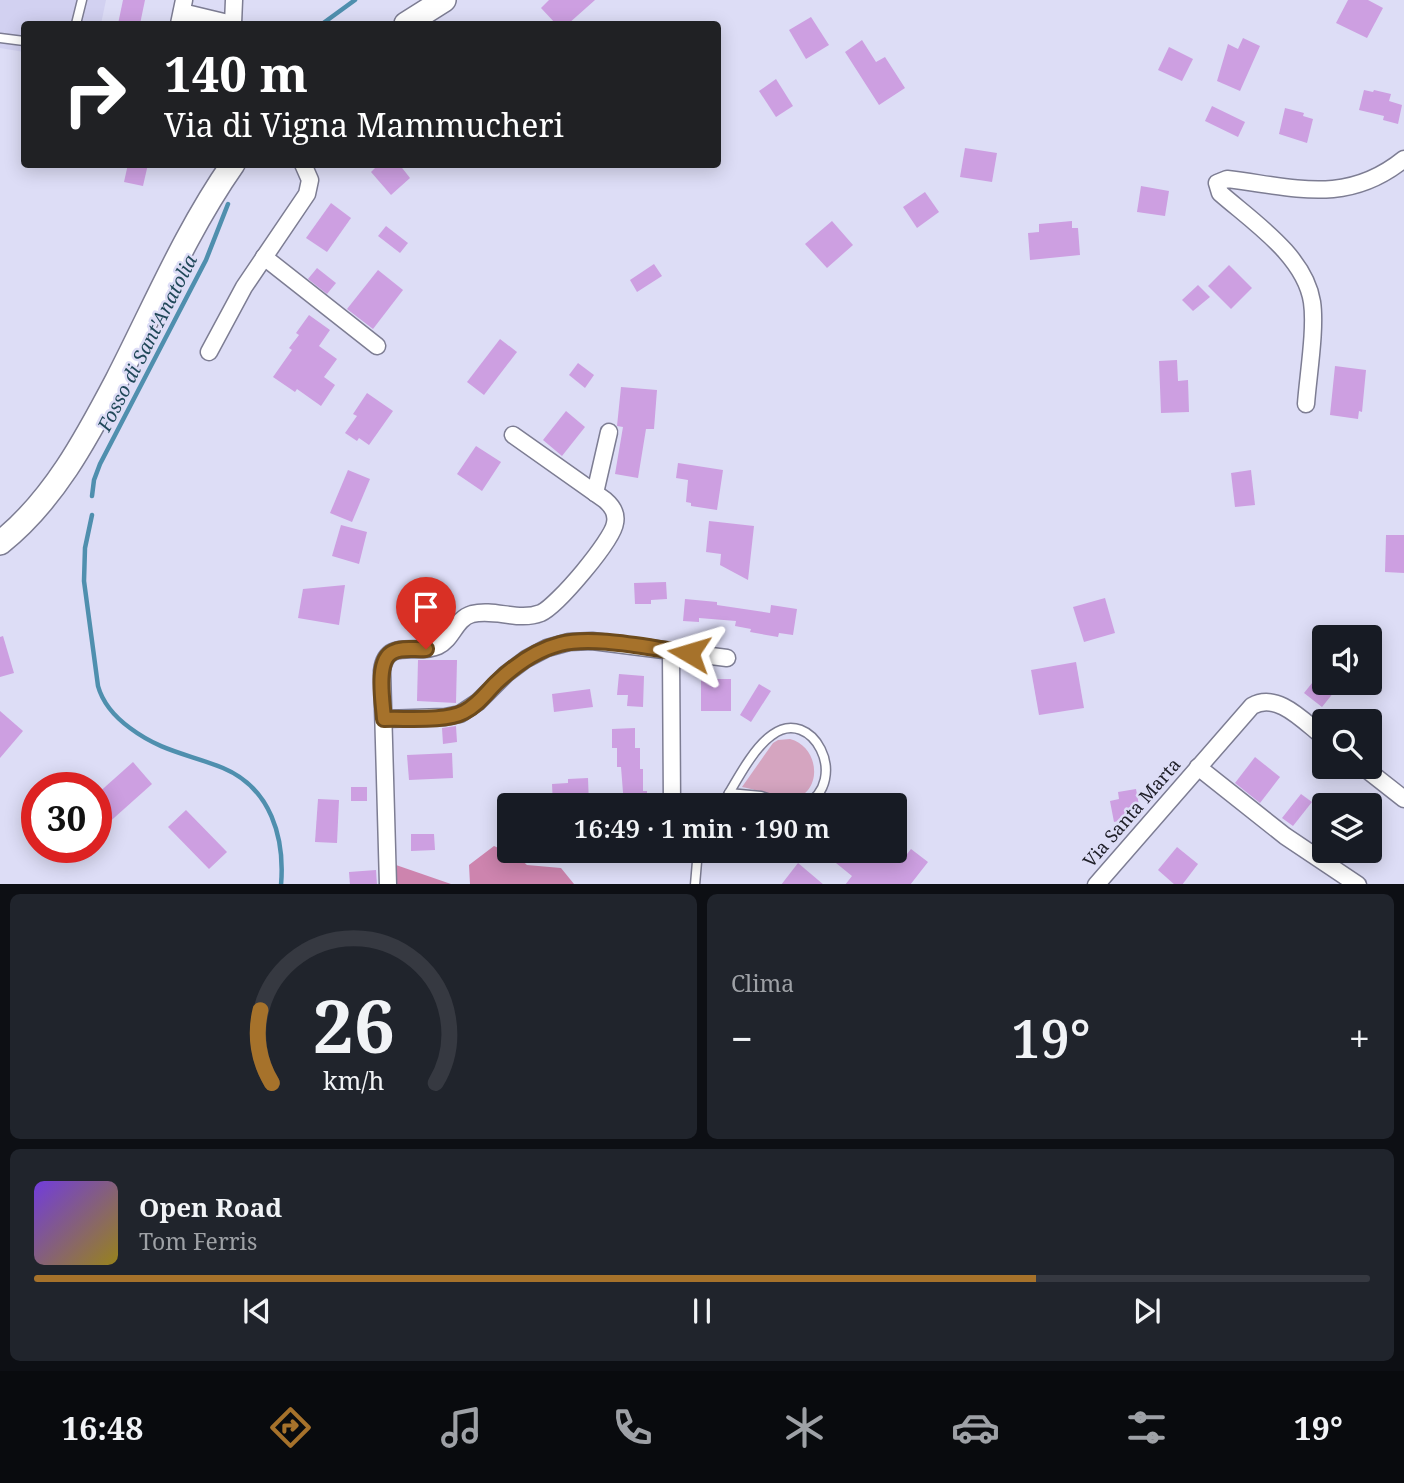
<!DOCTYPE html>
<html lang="it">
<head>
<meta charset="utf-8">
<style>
  body { margin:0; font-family:"Noto Serif",serif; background:#20242c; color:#f1f3f6; height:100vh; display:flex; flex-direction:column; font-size:26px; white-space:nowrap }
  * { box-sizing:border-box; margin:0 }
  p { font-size:23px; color:#9ea1a6 }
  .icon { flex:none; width:38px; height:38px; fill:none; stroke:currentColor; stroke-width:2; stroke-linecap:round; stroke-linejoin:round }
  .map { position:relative; height:884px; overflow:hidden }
  .panel { display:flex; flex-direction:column; gap:10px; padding:10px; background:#0d0f14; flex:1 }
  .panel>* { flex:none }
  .guide { position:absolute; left:21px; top:21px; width:700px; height:147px; border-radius:7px; box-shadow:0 4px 18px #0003; background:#202124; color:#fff; overflow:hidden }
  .fabs { position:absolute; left:1312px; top:625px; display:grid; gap:14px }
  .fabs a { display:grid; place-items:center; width:70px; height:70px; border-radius:7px; background:#171b24; box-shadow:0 4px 18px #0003; font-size:35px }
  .speed { position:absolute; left:21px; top:772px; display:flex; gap:14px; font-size:35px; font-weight:700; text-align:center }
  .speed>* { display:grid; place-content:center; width:91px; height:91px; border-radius:50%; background:#171b24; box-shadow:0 4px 18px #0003; line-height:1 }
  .speed .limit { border:10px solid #d22; background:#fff; color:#111 }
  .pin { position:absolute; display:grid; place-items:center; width:60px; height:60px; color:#fff; margin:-72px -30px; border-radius:50% 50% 50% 0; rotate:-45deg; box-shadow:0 0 7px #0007 }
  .pin .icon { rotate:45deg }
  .me { position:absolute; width:77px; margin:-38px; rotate:277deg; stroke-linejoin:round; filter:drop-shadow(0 0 5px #0008) }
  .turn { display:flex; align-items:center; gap:24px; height:147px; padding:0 28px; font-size:32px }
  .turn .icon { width:91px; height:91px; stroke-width:2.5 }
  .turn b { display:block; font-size:49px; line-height:60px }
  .big { font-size:52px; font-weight:600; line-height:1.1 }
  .panel .card { flex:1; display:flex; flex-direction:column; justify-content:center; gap:10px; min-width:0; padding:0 24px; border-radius:10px; background:#20242c }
  .panel .dial { align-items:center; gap:0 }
  .dial svg { height:182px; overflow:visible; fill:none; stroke:#363941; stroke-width:7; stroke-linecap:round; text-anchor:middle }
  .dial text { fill:#f1f3f6; stroke:none }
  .song { display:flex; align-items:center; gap:21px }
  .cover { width:84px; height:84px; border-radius:10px; background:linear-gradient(135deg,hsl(260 70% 55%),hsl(50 70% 35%)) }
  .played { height:7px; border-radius:4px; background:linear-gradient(90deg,#a6722b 75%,#363941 75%) }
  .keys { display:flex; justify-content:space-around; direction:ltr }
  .heat { display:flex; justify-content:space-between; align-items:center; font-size:38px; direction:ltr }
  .panel .tiles { flex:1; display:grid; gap:10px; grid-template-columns:1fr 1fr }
  .card:last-child { grid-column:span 2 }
  .trip { position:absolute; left:497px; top:793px; width:410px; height:70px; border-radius:7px; background:#171b24; box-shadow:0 4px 18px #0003; font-weight:600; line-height:70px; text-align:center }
  .tab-bar { display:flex; height:112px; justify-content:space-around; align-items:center; background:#090b0e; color:#9ea1a6 }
  .tab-bar .icon { width:49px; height:49px }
  .tab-bar .on { color:#a6722b }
  .tab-bar b { font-size:32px; color:#f1f3f6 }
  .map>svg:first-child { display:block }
  .built { fill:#d2d1f1 }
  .green { fill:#d5a5c0 }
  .forest { fill:#cd84ae }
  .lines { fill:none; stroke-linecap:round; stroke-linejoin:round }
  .stream { stroke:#4f8fae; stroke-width:4.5 }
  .building { fill:#cd9fe1 }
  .lane-casing { stroke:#7d7d93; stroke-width:11 }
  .street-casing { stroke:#7d7d93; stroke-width:19 }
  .secondary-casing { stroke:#7d7d93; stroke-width:26 }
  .lane { stroke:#fff; stroke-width:8 }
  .street { stroke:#fff; stroke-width:16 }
  .secondary { stroke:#fff; stroke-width:23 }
  .route-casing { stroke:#6c4a1c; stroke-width:18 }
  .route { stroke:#a6722b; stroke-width:12 }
  .labels { text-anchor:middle; stroke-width:5; stroke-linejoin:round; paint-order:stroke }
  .street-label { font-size:18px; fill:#202029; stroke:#ddddf6 }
  .water-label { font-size:19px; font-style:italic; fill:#204859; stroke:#ddddf6 }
</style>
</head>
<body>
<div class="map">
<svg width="1404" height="885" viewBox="0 0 1404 885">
  <rect width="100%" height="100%" fill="#ddddf6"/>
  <polygon class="built" points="0,0 106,0 101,24 24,24 24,52 0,48"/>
  <path class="green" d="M790 739C821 747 823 795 791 799 781 800 756 789 742 787L773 743 778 740Z"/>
  <g class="forest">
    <polygon points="494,846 517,856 527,865 561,868 574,884 470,884 469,865"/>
    <polygon points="396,865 451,884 397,884"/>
  </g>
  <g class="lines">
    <g class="stream">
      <polyline points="322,24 355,0"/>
      <polyline points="92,496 94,480 100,464 206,260 228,204"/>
      <path d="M92 515 85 548 84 581 98 686C103 704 115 717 130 728 162 752 189 754 223 768 271 788 285 838 281 885"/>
    </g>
  </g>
  <g class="building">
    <polygon points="123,0 145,0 140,24 118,24"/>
    <polygon points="549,0 595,0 568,24 556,24 541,8"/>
    <polygon points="1348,0 1368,0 1383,8 1367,38 1336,23"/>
    <polygon points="811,17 829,45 806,59 789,30"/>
    <polygon points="1243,38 1260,46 1240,91 1217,81 1228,44 1238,49"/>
    <polygon points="862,40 876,62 885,57 905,88 879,105 845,52"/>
    <polygon points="1169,47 1193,59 1182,81 1158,70"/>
    <polygon points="776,79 793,106 776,117 759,91"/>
    <polygon points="1364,90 1373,92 1374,90 1391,94 1389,101 1402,105 1398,124 1383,120 1384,116 1359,110"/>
    <polygon points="1212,106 1245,122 1238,137 1205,121"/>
    <polygon points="1285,108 1304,113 1303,116 1313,119 1307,143 1279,134"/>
    <polygon points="965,148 997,153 992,182 960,177"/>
    <polygon points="128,164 148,164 143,186 124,182"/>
    <polygon points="379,164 399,164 410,178 391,195 371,172"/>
    <polygon points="1141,186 1169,191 1165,216 1137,212"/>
    <polygon points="925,192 939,212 917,228 903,207"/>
    <polygon points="331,203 351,218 327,252 306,238"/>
    <polygon points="832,221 853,245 827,268 805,244"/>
    <polygon points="1072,221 1072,228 1078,228 1080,255 1030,260 1028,233 1039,232 1039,224"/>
    <polygon points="386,226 408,243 400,253 378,236"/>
    <polygon points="654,264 662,276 637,292 630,280"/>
    <polygon points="1229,265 1252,288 1231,309 1208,286"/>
    <polygon points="317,268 336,283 327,294 308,279"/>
    <polygon points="378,270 403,290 373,329 347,309"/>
    <polygon points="1198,285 1210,297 1193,311 1182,300"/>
    <polygon points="309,315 330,330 319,346 337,359 324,377 335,385 321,406 297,389 295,392 273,377 292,350 289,348 299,335 296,333"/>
    <polygon points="500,339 517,352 484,395 467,382"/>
    <polygon points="1177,360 1178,381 1188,380 1189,412 1161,413 1159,361"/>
    <polygon points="578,363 594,375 585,388 569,375"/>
    <polygon points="1335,366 1366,370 1362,412 1359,411 1358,419 1330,415"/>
    <polygon points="621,387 657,390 654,429 646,429 638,478 615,474 623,427 617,426"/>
    <polygon points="367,393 393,411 369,445 359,438 357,441 345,433 357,416 353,414"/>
    <polygon points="566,411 585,427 562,456 543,440"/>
    <polygon points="476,446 501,462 482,491 457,474"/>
    <polygon points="678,463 723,470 717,510 691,506 691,503 686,502 688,480 676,478"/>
    <polygon points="348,470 370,479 352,522 330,513"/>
    <polygon points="1251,470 1255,505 1235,507 1231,473"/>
    <polygon points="709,521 754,526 748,580 720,565 721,554 706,552"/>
    <polygon points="341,525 367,532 359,564 332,556"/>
    <polygon points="1386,535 1404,535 1404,573 1385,572"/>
    <polygon points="666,582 667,599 651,600 651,604 635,604 634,583"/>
    <polygon points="345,585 339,625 298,618 303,589"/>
    <polygon points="1105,598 1115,633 1084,642 1073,607"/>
    <polygon points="685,599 717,602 717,605 770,613 771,605 797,609 793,635 779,633 778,637 750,632 751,629 735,626 736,621 699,618 699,622 683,621"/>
    <polygon points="3,636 14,673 0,677 0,637"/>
    <polygon points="418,660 457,660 456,703 417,701"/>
    <polygon points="1076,662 1084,708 1039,715 1031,670"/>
    <polygon points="1325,667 1325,682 1342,682 1322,707 1304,693"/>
    <polygon points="619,674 644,676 643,707 627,706 628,695 617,695"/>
    <rect x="701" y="679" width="30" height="32"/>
    <polygon points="759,684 771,691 751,722 740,715"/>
    <polygon points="590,689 593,707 554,712 552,694"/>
    <polygon points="0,711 23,731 0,758"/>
    <polygon points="456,726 457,742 443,744 442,728"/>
    <polygon points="635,728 635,748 640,748 640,769 643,769 643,791 647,791 647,805 624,805 621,767 617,767 617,748 612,748 612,729"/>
    <polygon points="452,753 453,778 409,780 407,755"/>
    <polygon points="1255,757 1280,777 1260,803 1235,783"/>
    <polygon points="133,762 152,784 96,834 96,795"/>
    <polygon points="588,778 589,805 553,805 552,784 568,783 568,779"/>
    <rect x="351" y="787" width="16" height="14"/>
    <polygon points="1136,789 1141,816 1114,822 1110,801 1119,799 1118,792"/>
    <polygon points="1301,794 1312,802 1293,826 1282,818"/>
    <polygon points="318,799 339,800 337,843 315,842"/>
    <polygon points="186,810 227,852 209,869 168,827"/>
    <polygon points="411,834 434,834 435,850 411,851"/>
    <polygon points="1177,847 1198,864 1182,885 1175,885 1158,870"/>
    <polygon points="911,849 928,862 910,885 845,885 852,876 836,863 847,850 893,850 903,859"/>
    <polygon points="798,863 824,885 781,885"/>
    <polygon points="376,870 377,885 350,885 349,872"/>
  </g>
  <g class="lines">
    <defs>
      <g id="lane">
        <polyline points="76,24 82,0"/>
        <polyline points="0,38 24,41"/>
        <polyline points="729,793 761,796 788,805"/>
        <path d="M722 805C735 784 752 749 772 735 812 705 851 780 805 805"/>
        <polyline points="695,885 698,850"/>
      </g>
      <g id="street">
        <polyline points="182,12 232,24"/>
        <polyline points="179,24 184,0"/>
        <polyline points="233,24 234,0"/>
        <polyline points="264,257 377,346"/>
        <polyline points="209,352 244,287 307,194 310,180 303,164"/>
        <path d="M1306 404C1308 376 1316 329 1312 302 1305 256 1253 222 1220 193L1217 183 1227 179C1294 187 1346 206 1404 159"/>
        <polyline points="595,493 609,432"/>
        <polyline points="671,651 672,805"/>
        <polyline points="384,719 445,717 460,714 478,702 506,674 526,659 547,648 569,642 592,641 727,658"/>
        <polyline points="1362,766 1404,799"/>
        <polyline points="1198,767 1285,836 1358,885"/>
        <path d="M388 885 382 671C386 637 416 656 438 646 453 639 455 619 472 614 495 608 518 622 541 613 557 606 613 540 615 523 617 514 612 506 605 500L513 435"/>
        <path d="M1096 885 1252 706C1278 691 1305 723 1325 738"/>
      </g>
      <g id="secondary">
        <polyline points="406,24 444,0"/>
        <path d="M0 543C53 501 86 439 117 380 154 308 186 231 233 164"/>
      </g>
    </defs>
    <use href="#lane" class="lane-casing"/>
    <use href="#street" class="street-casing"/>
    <use href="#secondary" class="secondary-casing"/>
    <use href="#lane" class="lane"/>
    <use href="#street" class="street"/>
    <use href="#secondary" class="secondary"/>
  </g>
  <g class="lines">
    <defs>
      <path id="route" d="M426 649C416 650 402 647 393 652 375 660 383 703 384 719 406 718 445 722 464 712 478 705 486 693 496 683 514 666 536 650 560 644 595 635 653 649 689 653"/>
    </defs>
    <use href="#route" class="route-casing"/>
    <use href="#route" class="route"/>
  </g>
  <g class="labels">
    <g class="street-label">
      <text transform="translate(1132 813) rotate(-49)" y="6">Via Santa Marta</text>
    </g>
    <g class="water-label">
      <text transform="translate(147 343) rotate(-63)" y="7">Fosso di Sant'Anatolia</text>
    </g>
  </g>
</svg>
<div class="fabs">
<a><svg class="icon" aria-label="sound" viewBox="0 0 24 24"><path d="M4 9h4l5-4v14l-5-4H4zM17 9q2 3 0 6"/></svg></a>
<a><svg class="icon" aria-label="search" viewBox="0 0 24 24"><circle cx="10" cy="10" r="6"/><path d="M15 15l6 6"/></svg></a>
<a><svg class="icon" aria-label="layers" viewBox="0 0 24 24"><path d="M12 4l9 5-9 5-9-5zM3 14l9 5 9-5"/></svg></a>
</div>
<div class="speed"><div class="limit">30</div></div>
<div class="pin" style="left:426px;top:649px;background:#d93025"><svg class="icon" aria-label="arrive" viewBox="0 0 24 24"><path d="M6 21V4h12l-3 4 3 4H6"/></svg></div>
<svg class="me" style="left:689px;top:653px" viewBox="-20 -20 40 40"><path d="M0-17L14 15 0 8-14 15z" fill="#a6722b" stroke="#fff" stroke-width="4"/></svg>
<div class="trip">16:49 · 1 min · 190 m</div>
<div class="guide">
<div class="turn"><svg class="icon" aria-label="right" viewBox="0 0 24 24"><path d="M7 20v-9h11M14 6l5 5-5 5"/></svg><div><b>140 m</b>Via di Vigna Mammucheri</div></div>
</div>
</div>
<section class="panel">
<div class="tiles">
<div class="card dial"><svg viewBox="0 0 100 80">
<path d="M14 69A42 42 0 1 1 86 69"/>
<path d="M14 69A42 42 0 0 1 9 37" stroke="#a6722b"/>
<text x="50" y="56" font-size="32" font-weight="700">26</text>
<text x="50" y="72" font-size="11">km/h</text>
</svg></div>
<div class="card"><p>Clima</p>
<div class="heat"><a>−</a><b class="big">19°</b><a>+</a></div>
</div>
<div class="card">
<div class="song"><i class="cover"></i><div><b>Open Road</b><p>Tom Ferris</p></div></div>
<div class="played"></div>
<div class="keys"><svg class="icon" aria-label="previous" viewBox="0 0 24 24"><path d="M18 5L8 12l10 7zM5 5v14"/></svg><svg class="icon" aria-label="pause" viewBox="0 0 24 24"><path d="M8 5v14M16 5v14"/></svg><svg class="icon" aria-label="next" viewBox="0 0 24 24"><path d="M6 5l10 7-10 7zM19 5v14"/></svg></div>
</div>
</div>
</section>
<nav class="tab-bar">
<b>16:48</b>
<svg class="icon on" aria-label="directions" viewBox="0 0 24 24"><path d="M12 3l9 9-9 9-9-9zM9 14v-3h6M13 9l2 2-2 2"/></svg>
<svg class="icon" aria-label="music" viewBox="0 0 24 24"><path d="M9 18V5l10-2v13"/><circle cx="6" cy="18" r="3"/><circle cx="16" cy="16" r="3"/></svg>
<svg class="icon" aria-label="phone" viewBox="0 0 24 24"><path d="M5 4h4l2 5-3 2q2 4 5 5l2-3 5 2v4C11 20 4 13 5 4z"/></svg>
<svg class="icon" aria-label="climate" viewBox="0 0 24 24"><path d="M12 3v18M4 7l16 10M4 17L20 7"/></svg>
<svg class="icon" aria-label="car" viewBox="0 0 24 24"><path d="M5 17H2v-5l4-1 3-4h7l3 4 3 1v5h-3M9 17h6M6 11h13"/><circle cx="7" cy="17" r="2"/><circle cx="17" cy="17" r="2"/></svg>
<svg class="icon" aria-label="filters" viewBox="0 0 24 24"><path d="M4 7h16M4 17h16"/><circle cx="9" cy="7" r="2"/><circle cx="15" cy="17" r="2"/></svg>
<b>19°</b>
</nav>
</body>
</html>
